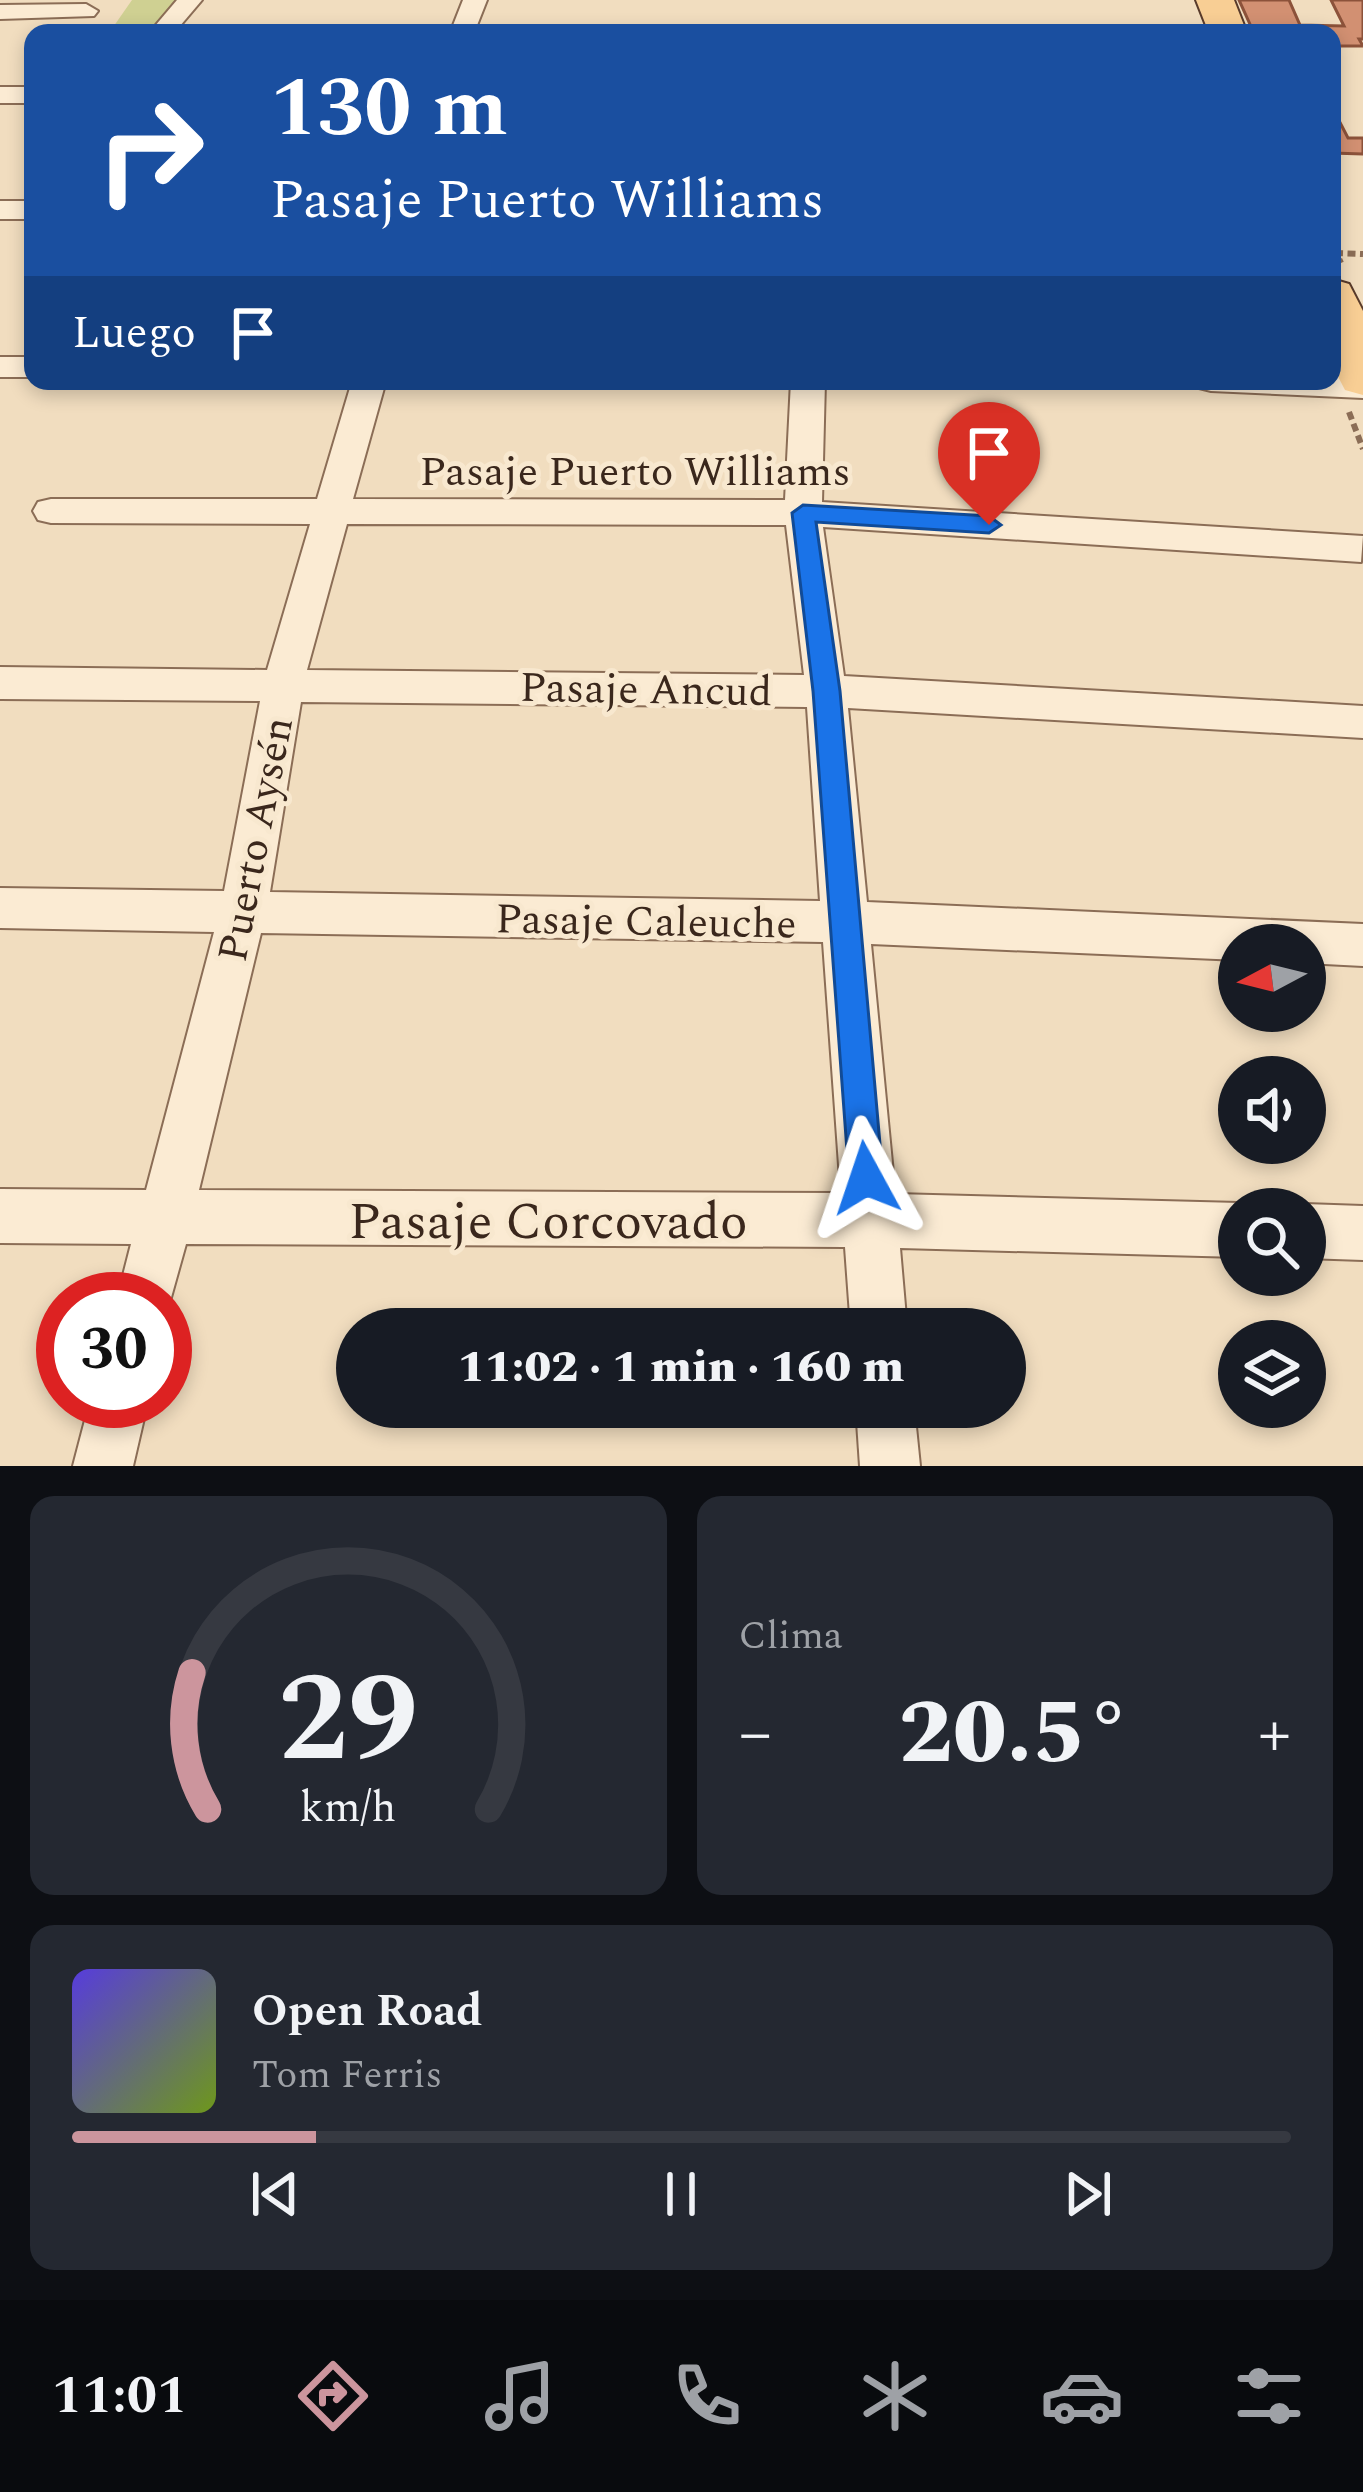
<!DOCTYPE html>
<html lang="es">
<head>
<meta charset="utf-8">
<style>
  body { margin:0; font-family:Spectral,serif; background:#242831; color:#f1f3f6; height:100vh; display:flex; flex-direction:column; font-size:45px; white-space:nowrap }
  * { box-sizing:border-box; margin:0 }
  p { font-size:39px; color:#9ea1a6 }
  .icon { flex:none; width:66px; height:66px; fill:none; stroke:currentColor; stroke-width:2; stroke-linecap:round; stroke-linejoin:round }
  .map { position:relative; height:1466px; overflow:hidden }
  .details { display:flex; flex-direction:column; gap:30px; padding:30px; background:#0d0f14; flex:1 }
  .details>* { flex:none }
  .guide { position:absolute; left:24px; top:24px; width:1317px; height:366px; border-radius:24px; box-shadow:0 6px 18px #0003; background:#1a4fa0; color:#fff; overflow:hidden }
  .needle { width:78px; rotate:263deg }
  .tools { position:absolute; left:1218px; top:924px; display:grid; gap:24px }
  .tools a { display:grid; place-items:center; width:108px; height:108px; border-radius:50%; background:#171b24; box-shadow:0 6px 18px #0003; font-size:60px }
  .speed { position:absolute; left:36px; top:1272px; display:flex; gap:24px; font-size:60px; font-weight:700; text-align:center }
  .speed>* { display:grid; place-content:center; width:156px; height:156px; border-radius:50%; background:#171b24; box-shadow:0 6px 18px #0003; line-height:1 }
  .speed .limit { border:18px solid #d22; background:#fff; color:#111 }
  .pin { position:absolute; display:grid; place-items:center; width:102px; height:102px; color:#fff; margin:-123px -51px; border-radius:50% 50% 50% 0; rotate:-45deg; box-shadow:0 0 12px #0007 }
  .pin .icon { rotate:45deg }
  .me { position:absolute; width:132px; margin:-66px; rotate:355deg; stroke-linejoin:round; filter:drop-shadow(0 0 9px #0008) }
  .turn { display:flex; align-items:center; gap:42px; height:252px; padding:0 48px; font-size:54px }
  .turn .icon { width:156px; height:156px; stroke-width:2.5 }
  .turn b { display:block; font-size:84px; line-height:102px }
  .then { display:flex; align-items:center; height:114px; padding:0 48px; background:#0003; gap:24px; font-size:45px }
  .big { font-size:90px; font-weight:800; line-height:1.1 }
  .details .tile { flex:1; display:flex; flex-direction:column; justify-content:center; gap:18px; min-width:0; padding:0 42px; border-radius:24px; background:#242831 }
  .details .dial { align-items:center; gap:0 }
  .dial svg { height:312px; overflow:visible; fill:none; stroke:#363941; stroke-width:7; stroke-linecap:round; text-anchor:middle }
  .dial text { fill:#f1f3f6; stroke:none }
  .song { display:flex; align-items:center; gap:36px }
  .cover { width:144px; height:144px; border-radius:18px; background:linear-gradient(135deg,hsl(250 70% 55%),hsl(80 70% 35%)) }
  .played { height:12px; border-radius:6px; background:linear-gradient(90deg,#cc959d 20%,#363941 20%) }
  .keys { display:flex; justify-content:space-around; direction:ltr }
  .heat { display:flex; justify-content:space-between; align-items:center; font-size:66px; direction:ltr }
  .details .tiles { flex:1; display:grid; gap:30px; grid-template-columns:1fr 1fr }
  .tile:last-child { grid-column:span 2 }
  .trip { position:absolute; left:336px; top:1308px; width:690px; height:120px; border-radius:60px; background:#171b24; box-shadow:0 6px 18px #0003; font-weight:800; line-height:120px; text-align:center }
  .tab-bar { display:flex; height:192px; justify-content:space-around; align-items:center; background:#090b0e; color:#9ea1a6 }
  .tab-bar .icon { width:84px; height:84px }
  .tab-bar .active { color:#cc959d }
  .tab-bar b { font-size:54px; color:#f1f3f6 }
  .map>svg:first-child { display:block }
  .green { fill:#cfd092 }
  .building { fill:#d29072; stroke:#8c523a; stroke-width:3 }
  .lines { fill:none; stroke-linecap:round; stroke-linejoin:round }
  .minor-casing { stroke:#8b6d56; stroke-width:4 }
  .primary-casing { stroke:#593b2b; stroke-width:4 }
  .path-far1 { stroke:#8b6d56; stroke-width:4.5; stroke-dasharray:6 4.5; stroke-linecap:butt }
  .path { stroke:#8b6d56; stroke-width:6; stroke-dasharray:8 4.5; stroke-linecap:butt }
  .minor { fill:#fbebd3; fill-rule:evenodd }
  .primary { fill:#f8ce94; fill-rule:evenodd }
  .route { fill:#1a73e8; stroke:#114b97; stroke-width:3 }
  .labels { text-anchor:middle; stroke-width:10; stroke-linejoin:round; paint-order:stroke }
  .street-label { font-size:42px; fill:#3a271c; stroke:#f8e8cf }
  .near-street-label { font-size:51px; fill:#3a271c; stroke:#f8e8cf }
</style>
</head>
<body>
<div class="map">
<svg width="1363" height="1466" viewBox="0 0 1363 1466">
  <rect width="100%" height="100%" fill="#f1ddbf"/>
  <polygon class="green" points="132,0 179,0 151,33 109,33"/>
  <g class="building">
    <polygon points="1239,0 1289,0 1300,25 1344,26 1331,0 1363,0 1363,39 1359,39 1363,46 1332,46 1332,33 1254,33"/>
    <polygon points="1332,107 1348,138 1363,138 1363,154 1332,153"/>
  </g>
  <g class="lines">
    <defs>
      <g id="minor">
        <polygon points="177,0 202,0 174,33 149,33"/>
        <polygon points="463,0 487,0 474,33 450,33"/>
        <polygon points="86,4 98,11 94,16 0,19 0,5"/>
        <rect x="0" y="87" width="33" height="16"/>
        <rect x="0" y="201" width="33" height="18"/>
        <rect x="0" y="357" width="33" height="20"/>
        <polygon points="1332,376 1363,378 1363,398 1211,391 1199,388 1194,381 1332,381"/>
        <path d="M352 381H386L353 499 785 500 791 381H825L822 502 1363 536 1361 562 823 527 844 676 1363 706V738L848 708 867 902 1363 924V966L1305 963V945H1239V960L871 944 895 1194 1239 1203 1254 1209H1239V1257L900 1248 907 1329H851L845 1247 186 1244 165 1319V1299H117L131 1244 0 1243V1189L146 1190 214 932 0 928V888L224 891 260 701 0 699V667L267 670 310 524 51 523 38 520 33 511 38 502 51 499H317ZM347 524 786 525 804 675 307 670ZM301 702 807 707 820 901 270 892ZM261 933 823 942 841 1193 199 1190Z"/>
        <polygon points="1305,1204 1363,1206 1363,1260 1305,1258 1305,1209 1292,1209"/>
        <polygon points="90,1401 148,1401 133,1466 73,1466"/>
        <polygon points="856,1407 914,1407 920,1466 860,1466"/>
      </g>
      <g id="primary">
        <polygon points="1196,0 1234,0 1247,33 1209,33"/>
        <polygon points="1332,279 1349,284 1363,311 1363,395 1345,390 1332,365"/>
      </g>
    </defs>
    <use href="#minor" class="minor-casing"/>
    <use href="#primary" class="primary-casing"/>
    <polyline class="path-far1" points="1332,243 1335,251"/>
    <g class="path">
      <polyline points="1334,248 1341,263"/>
      <polyline points="1335,253 1363,254"/>
      <polyline points="1349,412 1363,449"/>
    </g>
    <use href="#minor" class="minor"/>
    <use href="#primary" class="primary"/>
  </g>
  <polygon class="route" points="803,505 989,516 1001,525 989,533 816,522 840,691 883,1178 878,1190 866,1195 854,1190 849,1178 813,691 792,513"/>
  <g class="labels">
    <g class="street-label">
      <text x="635" y="485">Pasaje Puerto Williams</text>
      <text transform="translate(646 688) rotate(1)" y="15">Pasaje Ancud</text>
      <text transform="translate(254 839) rotate(-79)" y="15">Puerto Aysén</text>
      <text transform="translate(646 920) rotate(1)" y="15">Pasaje Caleuche</text>
    </g>
    <g class="near-street-label">
      <text x="548" y="1238">Pasaje Corcovado</text>
    </g>
  </g>
</svg>
<div class="tools">
<a><svg class="needle" viewBox="-14 -14 28 28"><path d="M0-13l5 13h-10z" fill="#e53935"/><path d="M0 13l5-13h-10z" fill="#9ea1a6"/></svg></a>
<a><svg class="icon" aria-label="sound" viewBox="0 0 24 24"><path d="M4 9h4l5-4v14l-5-4H4zM17 9q2 3 0 6"/></svg></a>
<a><svg class="icon" aria-label="search" viewBox="0 0 24 24"><circle cx="10" cy="10" r="6"/><path d="M15 15l6 6"/></svg></a>
<a><svg class="icon" aria-label="layers" viewBox="0 0 24 24"><path d="M12 4l9 5-9 5-9-5zM3 14l9 5 9-5"/></svg></a>
</div>
<div class="speed"><div class="limit">30</div></div>
<div class="pin" style="left:989px;top:525px;background:#d93025"><svg class="icon" aria-label="arrive" viewBox="0 0 24 24"><path d="M6 21V4h12l-3 4 3 4H6"/></svg></div>
<svg class="me" style="left:866px;top:1178px" viewBox="-20 -20 40 40"><path d="M0-17L14 15 0 8-14 15z" fill="#1a73e8" stroke="#fff" stroke-width="4"/></svg>
<div class="trip">11:02 · 1 min · 160 m</div>
<div class="guide">
<div class="turn"><svg class="icon" aria-label="right" viewBox="0 0 24 24"><path d="M7 20v-9h11M14 6l5 5-5 5"/></svg><div><b>130 m</b>Pasaje Puerto Williams</div></div>
<div class="then">Luego<svg class="icon" aria-label="arrive" viewBox="0 0 24 24"><path d="M6 21V4h12l-3 4 3 4H6"/></svg></div>
</div>
</div>
<section class="details">
<div class="tiles">
<div class="tile dial"><svg viewBox="0 0 100 80">
<path d="M14 69A42 42 0 1 1 86 69"/>
<path d="M14 69A42 42 0 0 1 10 34" stroke="#cc959d"/>
<text x="50" y="56" font-size="32" font-weight="700">29</text>
<text x="50" y="72" font-size="11">km/h</text>
</svg></div>
<div class="tile"><p>Clima</p>
<div class="heat"><a>−</a><b class="big">20.5°</b><a>+</a></div>
</div>
<div class="tile">
<div class="song"><i class="cover"></i><div><b>Open Road</b><p>Tom Ferris</p></div></div>
<div class="played"></div>
<div class="keys"><svg class="icon" aria-label="previous" viewBox="0 0 24 24"><path d="M18 5L8 12l10 7zM5 5v14"/></svg><svg class="icon" aria-label="pause" viewBox="0 0 24 24"><path d="M8 5v14M16 5v14"/></svg><svg class="icon" aria-label="next" viewBox="0 0 24 24"><path d="M6 5l10 7-10 7zM19 5v14"/></svg></div>
</div>
</div>
</section>
<nav class="tab-bar">
<b>11:01</b>
<svg class="icon active" aria-label="directions" viewBox="0 0 24 24"><path d="M12 3l9 9-9 9-9-9zM9 14v-3h6M13 9l2 2-2 2"/></svg>
<svg class="icon" aria-label="music" viewBox="0 0 24 24"><path d="M9 18V5l10-2v13"/><circle cx="6" cy="18" r="3"/><circle cx="16" cy="16" r="3"/></svg>
<svg class="icon" aria-label="phone" viewBox="0 0 24 24"><path d="M5 4h4l2 5-3 2q2 4 5 5l2-3 5 2v4C11 20 4 13 5 4z"/></svg>
<svg class="icon" aria-label="climate" viewBox="0 0 24 24"><path d="M12 3v18M4 7l16 10M4 17L20 7"/></svg>
<svg class="icon" aria-label="car" viewBox="0 0 24 24"><path d="M5 17H2v-5l4-1 3-4h7l3 4 3 1v5h-3M9 17h6M6 11h13"/><circle cx="7" cy="17" r="2"/><circle cx="17" cy="17" r="2"/></svg>
<svg class="icon" aria-label="filters" viewBox="0 0 24 24"><path d="M4 7h16M4 17h16"/><circle cx="9" cy="7" r="2"/><circle cx="15" cy="17" r="2"/></svg>
</nav>
</body>
</html>
